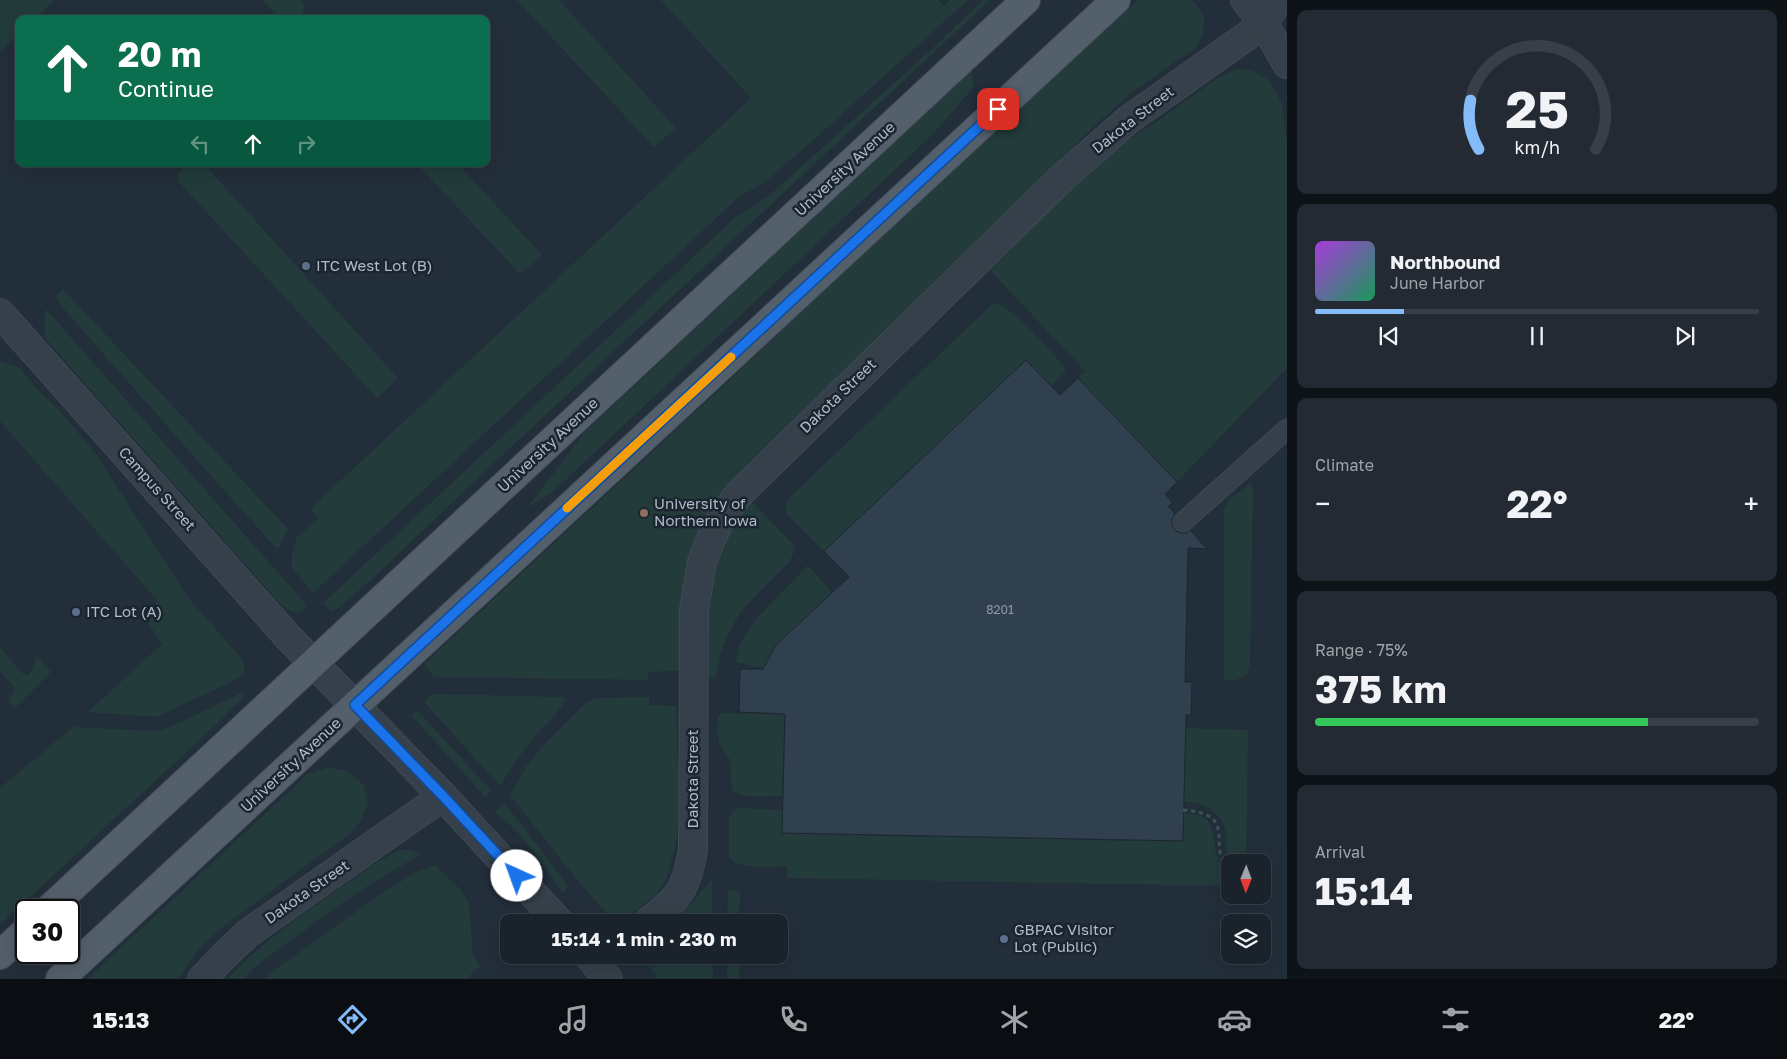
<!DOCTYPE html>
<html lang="en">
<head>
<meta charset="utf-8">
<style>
  body { margin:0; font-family:"Golos Text",sans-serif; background:#232a34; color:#f1f3f6; height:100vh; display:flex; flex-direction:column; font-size:19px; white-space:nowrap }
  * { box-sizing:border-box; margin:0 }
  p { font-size:16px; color:#9fa4a9 }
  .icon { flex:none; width:28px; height:28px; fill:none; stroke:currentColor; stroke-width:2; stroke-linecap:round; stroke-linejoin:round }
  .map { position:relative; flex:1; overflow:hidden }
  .details { display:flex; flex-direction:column; gap:10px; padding:10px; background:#0e1318; width:500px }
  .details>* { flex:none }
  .banner { position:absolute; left:15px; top:15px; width:475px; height:152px; border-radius:10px; box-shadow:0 5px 20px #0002,0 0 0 1px #383f48; background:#0b6e4f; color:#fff; overflow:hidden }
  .needle { width:32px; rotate:181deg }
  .controls { position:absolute; left:1221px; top:854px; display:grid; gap:10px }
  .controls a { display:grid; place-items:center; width:50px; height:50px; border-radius:10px; background:#1a222c; box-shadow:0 5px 20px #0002,0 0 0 1px #383f48; font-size:25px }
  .speed { position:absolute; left:15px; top:899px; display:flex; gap:10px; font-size:25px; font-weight:700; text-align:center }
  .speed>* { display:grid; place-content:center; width:65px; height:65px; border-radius:50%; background:#1a222c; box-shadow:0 5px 20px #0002,0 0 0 1px #383f48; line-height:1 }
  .speed .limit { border:2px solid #111; border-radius:8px; background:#fff; color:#111 }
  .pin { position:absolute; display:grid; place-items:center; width:42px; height:42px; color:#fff; margin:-21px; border-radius:10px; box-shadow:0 2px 8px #0006 }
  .me { position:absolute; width:55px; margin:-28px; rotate:317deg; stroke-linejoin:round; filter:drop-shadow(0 0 4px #0008) }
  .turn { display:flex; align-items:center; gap:18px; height:105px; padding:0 20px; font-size:22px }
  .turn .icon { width:65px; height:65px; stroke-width:2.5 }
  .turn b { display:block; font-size:35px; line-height:42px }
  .lanes { display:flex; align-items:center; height:48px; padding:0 20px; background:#0003; justify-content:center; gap:25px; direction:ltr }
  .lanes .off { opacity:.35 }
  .big { font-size:38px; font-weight:700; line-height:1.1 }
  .details .tile { flex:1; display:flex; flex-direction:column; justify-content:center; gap:8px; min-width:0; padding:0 18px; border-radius:10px; background:#232a34 }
  .details .dial { align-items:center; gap:0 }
  .dial svg { height:130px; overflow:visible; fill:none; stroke:#383f48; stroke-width:7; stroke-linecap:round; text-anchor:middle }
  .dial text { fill:#f1f3f6; stroke:none }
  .song { display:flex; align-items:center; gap:15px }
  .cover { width:60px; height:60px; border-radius:8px; background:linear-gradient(135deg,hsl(280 70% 55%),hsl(150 70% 35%)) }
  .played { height:5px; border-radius:2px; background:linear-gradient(90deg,#83bcf8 20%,#383f48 20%) }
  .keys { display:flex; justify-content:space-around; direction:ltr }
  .heat { display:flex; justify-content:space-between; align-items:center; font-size:28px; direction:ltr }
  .charge { height:8px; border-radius:4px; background:linear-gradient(90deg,#34c759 75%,#383f48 0) }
  .trip { position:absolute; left:500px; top:914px; width:288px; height:50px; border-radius:10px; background:#1a222c; box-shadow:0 5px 20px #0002,0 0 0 1px #383f48; font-weight:700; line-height:50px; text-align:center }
  .dock { display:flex; height:80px; justify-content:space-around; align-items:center; background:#0a0e12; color:#9fa4a9 }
  .dock .icon { width:35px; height:35px }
  .dock .on { color:#83bcf8 }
  .dock b { font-size:22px; color:#f1f3f6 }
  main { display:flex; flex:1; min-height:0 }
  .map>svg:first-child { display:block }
  .green { fill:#233b3b }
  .building { fill:#30404e; stroke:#1d2731 }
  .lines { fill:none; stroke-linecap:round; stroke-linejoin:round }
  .service-casing { stroke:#3f4954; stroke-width:21 }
  .minor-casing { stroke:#3f4954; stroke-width:30 }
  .tertiary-casing { stroke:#3f4954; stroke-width:30 }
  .primary-casing { stroke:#3f4954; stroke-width:30 }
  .path { stroke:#3c5453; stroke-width:3; stroke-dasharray:4 4; stroke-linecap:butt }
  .service { stroke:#35404a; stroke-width:19 }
  .minor { stroke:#35404a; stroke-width:28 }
  .tertiary { stroke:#35404a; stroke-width:28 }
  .primary { stroke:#535f6b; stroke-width:28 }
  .route-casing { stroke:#114b97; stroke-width:12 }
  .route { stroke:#1a73e8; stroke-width:9 }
  .slow { stroke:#f59e0b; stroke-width:9 }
  .service-dot { fill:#5c6f8a; stroke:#1b252f; stroke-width:2 }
  .education-dot { fill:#8d6e63; stroke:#1b252f; stroke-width:2 }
  .labels { text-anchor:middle; stroke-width:5; stroke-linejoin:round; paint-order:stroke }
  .number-label { font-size:12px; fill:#8f9ba8 }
  .street-label { font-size:15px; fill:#b0bbc7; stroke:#1b252f }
  .poi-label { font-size:15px; fill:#b0bbc7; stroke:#1b252f; text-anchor:start }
</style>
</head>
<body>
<main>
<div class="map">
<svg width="1287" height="979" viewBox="0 0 1287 979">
  <rect width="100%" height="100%" fill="#222e3a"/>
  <g class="green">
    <polygon points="0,0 55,0 35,19 19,19 19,34 0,52"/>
    <polygon points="263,0 300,0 305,5 301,19 279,19"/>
    <polygon points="517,0 559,0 676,128 654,147"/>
    <polygon points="661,0 938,0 944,6 950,0 968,0 808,145 765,182 740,196 313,593 292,568 291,561 296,538 318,518 310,509 751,98"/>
    <polygon points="983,0 990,0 477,479 370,581 339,608 332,612 323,603 647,301 735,217 746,211 773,192 933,48"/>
    <polygon points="1137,0 1191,0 1196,4 1204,18 1203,36 1196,48 1132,92 1091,129 936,284 764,448 729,485 683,617 679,671 649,672 648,680 434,677 424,664 732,378 873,244"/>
    <polygon points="1237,69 1253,71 1269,80 1282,103 1287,142 1287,368 1177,482 1078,378 1085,371 985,265 1091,164 1162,118 1217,78"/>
    <polygon points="972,70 973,88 932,135 555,490 527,508 584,433"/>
    <polygon points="188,164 204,164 398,378 377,398 178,181 177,174"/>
    <polygon points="417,164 458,164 542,255 520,274"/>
    <polygon points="63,289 288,529 279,548 275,547 204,468 63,308 56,296"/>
    <path d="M995 303C1012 306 1052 353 1065 367V372L1051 386 1026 360 824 551 786 513V504L790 497 988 308Z"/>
    <polygon points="46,309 304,602 306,608 301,612 294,612 283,607 58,353 45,338 44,317"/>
    <polygon points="0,361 20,368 34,386 59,410 95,453 190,600 243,660 245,673 225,685 156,717 88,712 162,644 149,624 157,600 0,421"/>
    <polygon points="1251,482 1253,488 1250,663 1247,675 1236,680 1224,680 1224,510 1228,501"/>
    <polygon points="749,499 795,546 794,552 790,561 757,594 740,613 727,637 719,659 717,674 714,678 703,675 707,585 720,543"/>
    <polygon points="808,565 832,592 776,645 766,669 736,662 739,645 756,619"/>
    <polygon points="0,648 22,673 29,675 37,657 51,672 15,708 8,702 15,688 0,671"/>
    <polygon points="245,691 243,698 221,720 0,925 0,788 73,727 157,731 175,725"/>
    <path d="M432 694 565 697C562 713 542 727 532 740 521 754 510 769 501 785H499L424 702Z"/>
    <polygon points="649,697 649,705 676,706 679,817 677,839 672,859 666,880 656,895 629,917 617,922 613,921 574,876 510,795 526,767 542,747 586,703 594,698"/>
    <polygon points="417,710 491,790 485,797 411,715"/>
    <path d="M723 713 785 714 782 796C767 796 744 800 732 790L730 760 719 743 717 733 718 716Z"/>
    <path d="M1185 728 1248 730 1246 862C1219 862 1230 845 1225 828 1221 812 1199 800 1184 802Z"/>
    <polygon points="329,767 347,771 364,785 368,803 361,820 351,833 225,925 199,949 178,979 87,979 308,774"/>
    <path d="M504 804 521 823 568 887 563 893C543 865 524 834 496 813L497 809Z"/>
    <path d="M741 808 782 810V833L929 837V829H945V837L1037 839 1038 831H1055V839L1131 841 1132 833H1144V841H1183V813C1189 814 1198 814 1203 817 1221 827 1206 856 1230 873V886L787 878V866C772 866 735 871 729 856V818L735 809Z"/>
    <path d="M400 850H410L423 854C378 877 337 906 297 936 278 949 259 962 243 979H227C269 934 323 901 373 865L391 854Z"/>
    <polygon points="435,865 461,890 469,903 473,954 480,966 466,979 265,979 276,969 379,895 416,872"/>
    <polygon points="712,880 712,922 674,922"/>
    <polygon points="728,891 740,891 739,922 727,922"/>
    <polygon points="641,955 713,955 713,979 658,979"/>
    <rect x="727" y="955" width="12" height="24"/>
  </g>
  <polygon class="building" points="1026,360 1060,395 1078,378 1177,482 1165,494 1173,503 1168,506 1175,514 1172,519 1172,525 1175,530 1180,533 1186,533 1190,530 1207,549 1188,548 1185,682 1192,682 1191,715 1186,715 1183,841 782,833 785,714 739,712 740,669 763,669 776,645 849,577 824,551"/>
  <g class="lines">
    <defs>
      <polyline id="service" points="1183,522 1287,429"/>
      <g id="minor">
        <polyline points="0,313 288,637 443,796 559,922"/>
        <path d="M648 922C678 899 687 889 693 849L694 610 702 562 711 539 722 517 738 495 1063 177 1128 120 1264 24 1278 0"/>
        <polyline points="588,955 608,979"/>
        <polyline points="202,979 224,956 247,934 443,796"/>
      </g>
      <polyline id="tertiary" points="1245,0 1264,24 1287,64"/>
      <g id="primary">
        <polyline points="48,910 1026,0"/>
        <polyline points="0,955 26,931"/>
        <polyline points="60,979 1116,0"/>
      </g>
    </defs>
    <use href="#service" class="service-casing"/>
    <use href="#minor" class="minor-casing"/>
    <use href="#tertiary" class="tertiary-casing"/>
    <use href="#primary" class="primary-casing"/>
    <path class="path" d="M1183 810C1242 814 1204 849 1230 868"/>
    <use href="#service" class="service"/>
    <use href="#minor" class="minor"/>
    <use href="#tertiary" class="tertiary"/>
    <use href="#primary" class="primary"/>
  </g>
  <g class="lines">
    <defs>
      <polyline id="route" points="517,876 443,796 355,705 998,109"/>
    </defs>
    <use href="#route" class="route-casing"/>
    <use href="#route" class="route"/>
    <polyline class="slow" points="567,508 731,357"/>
  </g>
  <g class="service-dot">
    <circle cx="306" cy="266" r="5"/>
    <circle cx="76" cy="612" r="5"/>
    <circle cx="1004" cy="939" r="5"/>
  </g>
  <circle class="education-dot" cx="644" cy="513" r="5"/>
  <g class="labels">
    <g class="number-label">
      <text x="1000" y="614">8201</text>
    </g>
    <g class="street-label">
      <text transform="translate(1133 120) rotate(-38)" y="5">Dakota Street</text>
      <text transform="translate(845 169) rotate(-43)" y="5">University Avenue</text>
      <text transform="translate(838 396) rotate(-44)" y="5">Dakota Street</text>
      <text transform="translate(548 445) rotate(-43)" y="5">University Avenue</text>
      <text transform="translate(157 489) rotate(48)" y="5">Campus Street</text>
      <text transform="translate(291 765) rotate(-43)" y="5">University Avenue</text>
      <text transform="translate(693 779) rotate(-90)" y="5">Dakota Street</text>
      <text transform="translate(307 892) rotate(-35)" y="5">Dakota Street</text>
    </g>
    <g class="poi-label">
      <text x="316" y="271">ITC West Lot (B)</text>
      <text x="654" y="509">University of<tspan x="654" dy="17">Northern Iowa</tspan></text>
      <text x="86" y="617">ITC Lot (A)</text>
      <text x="1014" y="935">GBPAC Visitor<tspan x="1014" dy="17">Lot (Public)</tspan></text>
    </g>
  </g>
</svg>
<div class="controls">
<a><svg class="needle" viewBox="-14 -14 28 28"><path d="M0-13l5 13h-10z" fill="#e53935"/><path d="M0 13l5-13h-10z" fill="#9fa4a9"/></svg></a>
<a><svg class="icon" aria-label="layers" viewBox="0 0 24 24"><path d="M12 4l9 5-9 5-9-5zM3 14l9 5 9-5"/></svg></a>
</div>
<div class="speed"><div class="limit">30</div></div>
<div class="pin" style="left:998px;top:109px;background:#d93025"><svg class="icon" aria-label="arrive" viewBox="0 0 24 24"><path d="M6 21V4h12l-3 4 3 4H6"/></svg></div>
<svg class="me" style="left:517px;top:876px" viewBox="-20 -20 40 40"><circle r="19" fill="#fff"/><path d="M0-13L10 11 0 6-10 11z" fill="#1a73e8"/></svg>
<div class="trip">15:14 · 1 min · 230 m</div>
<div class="banner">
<div class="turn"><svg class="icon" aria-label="ahead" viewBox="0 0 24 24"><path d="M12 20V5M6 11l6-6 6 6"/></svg><div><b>20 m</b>Continue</div></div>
<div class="lanes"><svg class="icon off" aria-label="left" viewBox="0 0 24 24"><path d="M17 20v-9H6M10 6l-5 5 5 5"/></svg><svg class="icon" aria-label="ahead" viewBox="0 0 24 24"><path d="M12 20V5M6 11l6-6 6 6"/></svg><svg class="icon off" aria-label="right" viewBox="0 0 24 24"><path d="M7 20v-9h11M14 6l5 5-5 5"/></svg></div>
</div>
</div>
<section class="details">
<div class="tile dial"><svg viewBox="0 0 100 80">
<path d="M14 69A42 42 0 1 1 86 69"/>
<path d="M14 69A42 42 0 0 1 9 39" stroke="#83bcf8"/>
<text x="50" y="56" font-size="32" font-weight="700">25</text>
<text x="50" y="72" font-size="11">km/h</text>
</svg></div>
<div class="tile">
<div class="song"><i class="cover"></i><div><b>Northbound</b><p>June Harbor</p></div></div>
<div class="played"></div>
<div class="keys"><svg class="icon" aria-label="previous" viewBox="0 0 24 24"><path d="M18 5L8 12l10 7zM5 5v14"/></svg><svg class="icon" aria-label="pause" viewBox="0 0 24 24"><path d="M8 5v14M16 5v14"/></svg><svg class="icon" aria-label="next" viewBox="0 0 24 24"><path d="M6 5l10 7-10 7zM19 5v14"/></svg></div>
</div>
<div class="tile"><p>Climate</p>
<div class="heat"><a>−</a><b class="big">22°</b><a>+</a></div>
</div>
<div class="tile"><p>Range · 75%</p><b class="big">375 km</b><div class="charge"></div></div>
<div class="tile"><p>Arrival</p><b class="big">15:14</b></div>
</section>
</main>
<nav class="dock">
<b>15:13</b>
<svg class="icon on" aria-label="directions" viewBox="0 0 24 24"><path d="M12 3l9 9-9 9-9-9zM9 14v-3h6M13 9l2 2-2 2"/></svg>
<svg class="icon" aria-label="music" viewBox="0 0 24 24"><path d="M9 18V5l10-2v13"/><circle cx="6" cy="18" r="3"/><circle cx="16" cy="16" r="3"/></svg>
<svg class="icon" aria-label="phone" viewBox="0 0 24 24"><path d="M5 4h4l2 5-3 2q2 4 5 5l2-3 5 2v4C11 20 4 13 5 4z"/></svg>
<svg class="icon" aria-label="climate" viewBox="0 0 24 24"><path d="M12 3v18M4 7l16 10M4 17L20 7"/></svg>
<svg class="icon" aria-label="car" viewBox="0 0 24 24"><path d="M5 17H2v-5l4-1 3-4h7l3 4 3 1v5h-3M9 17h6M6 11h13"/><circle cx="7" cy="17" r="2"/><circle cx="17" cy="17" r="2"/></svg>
<svg class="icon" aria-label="filters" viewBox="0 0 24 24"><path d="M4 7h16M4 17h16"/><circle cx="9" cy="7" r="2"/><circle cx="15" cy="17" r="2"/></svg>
<b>22°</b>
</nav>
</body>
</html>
